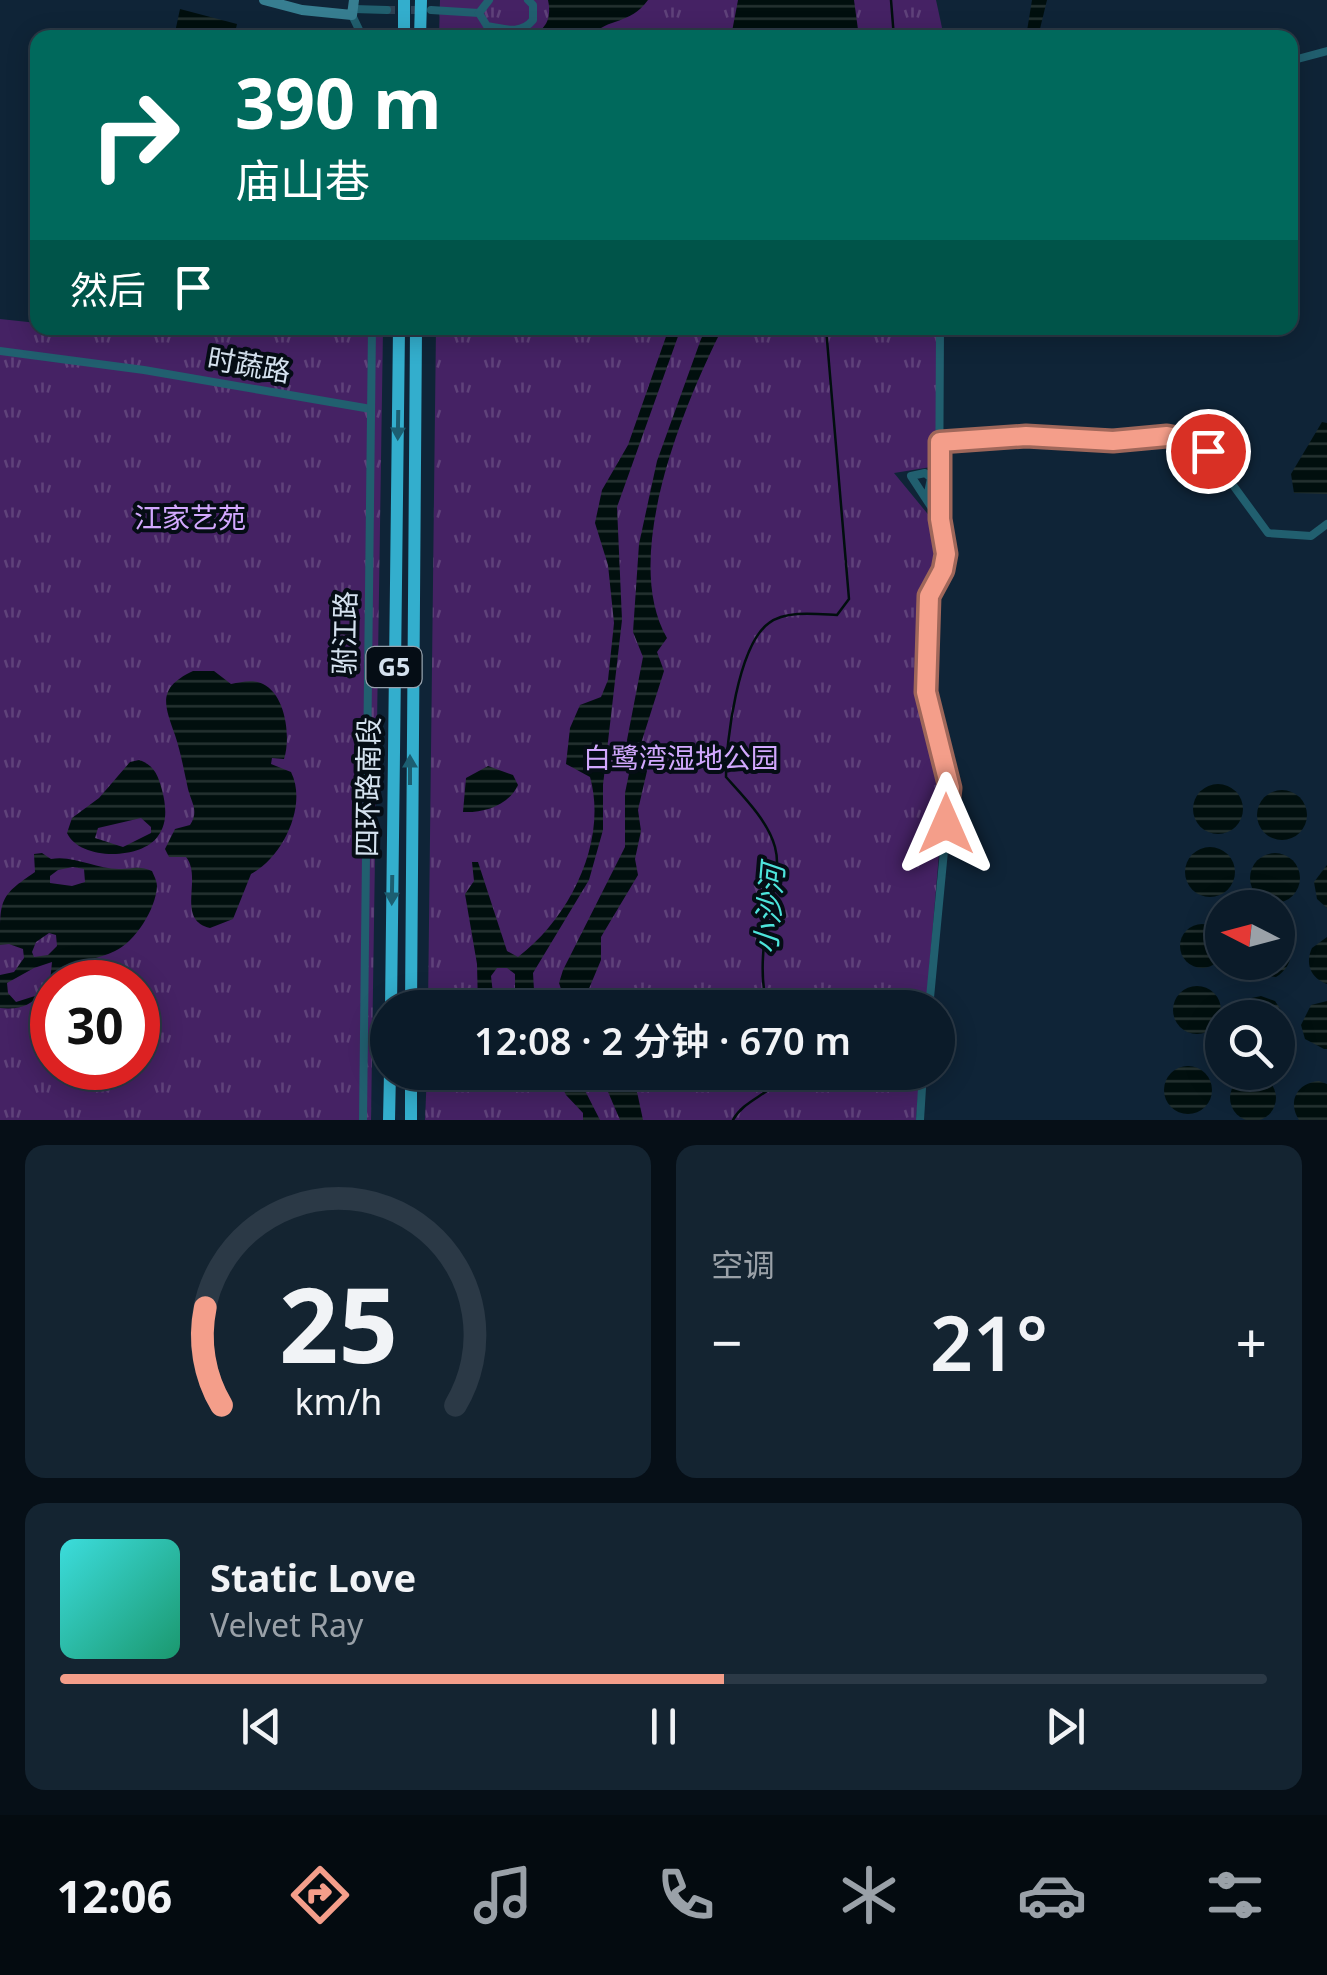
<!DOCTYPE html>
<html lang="zh">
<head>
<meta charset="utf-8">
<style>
  body { margin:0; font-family:"Noto Sans","Noto Sans SC",sans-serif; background:#142431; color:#f1f3f6; height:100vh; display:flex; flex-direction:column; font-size:38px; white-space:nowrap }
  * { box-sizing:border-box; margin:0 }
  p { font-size:32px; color:#9aa1a8 }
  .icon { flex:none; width:55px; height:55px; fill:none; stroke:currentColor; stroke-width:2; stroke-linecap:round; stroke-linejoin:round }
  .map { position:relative; height:1120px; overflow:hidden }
  .sheet { display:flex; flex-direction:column; gap:25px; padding:25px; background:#060f17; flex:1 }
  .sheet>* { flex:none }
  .top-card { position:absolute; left:30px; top:30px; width:1268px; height:305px; border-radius:20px; box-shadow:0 5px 25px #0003,0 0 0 2px #2b3946; background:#00695c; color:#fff; overflow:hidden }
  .needle { width:65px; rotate:276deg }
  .tools { position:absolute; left:1205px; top:890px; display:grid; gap:20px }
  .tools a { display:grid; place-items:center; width:90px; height:90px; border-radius:50%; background:#0b1b29; box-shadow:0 5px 25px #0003,0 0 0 2px #2b3946; font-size:50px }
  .speed { position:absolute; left:30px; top:960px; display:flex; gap:20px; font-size:50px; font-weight:700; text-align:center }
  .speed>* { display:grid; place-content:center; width:130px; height:130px; border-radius:50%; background:#0b1b29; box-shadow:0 5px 25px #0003,0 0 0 2px #2b3946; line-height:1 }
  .speed .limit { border:15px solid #d22; background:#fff; color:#111 }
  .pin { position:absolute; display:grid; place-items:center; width:85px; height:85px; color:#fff; margin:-42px; border:5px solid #fff; border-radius:50%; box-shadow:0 2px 10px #0007 }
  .me { position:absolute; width:110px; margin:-55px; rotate:0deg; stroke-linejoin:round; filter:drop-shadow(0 0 8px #0008) }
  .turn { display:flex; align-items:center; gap:35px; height:210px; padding:0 40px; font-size:45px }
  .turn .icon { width:130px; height:130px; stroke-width:2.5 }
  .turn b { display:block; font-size:70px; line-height:85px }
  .then { display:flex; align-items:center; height:95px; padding:0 40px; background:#0003; gap:20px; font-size:38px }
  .big { font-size:75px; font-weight:600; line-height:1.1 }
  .sheet .widget { flex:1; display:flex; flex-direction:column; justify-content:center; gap:15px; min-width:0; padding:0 35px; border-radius:20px; background:#142431 }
  .sheet .dial { align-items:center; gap:0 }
  .dial svg { height:260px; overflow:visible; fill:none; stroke:#2b3946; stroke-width:7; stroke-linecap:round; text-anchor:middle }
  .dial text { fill:#f1f3f6; stroke:none }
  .song { display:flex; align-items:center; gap:30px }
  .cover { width:120px; height:120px; border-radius:15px; background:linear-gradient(135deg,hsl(180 70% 55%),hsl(160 70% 35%)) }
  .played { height:10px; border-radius:5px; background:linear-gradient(90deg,#f49e8a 55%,#2b3946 55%) }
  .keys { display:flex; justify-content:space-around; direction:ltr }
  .heat { display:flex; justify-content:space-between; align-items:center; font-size:55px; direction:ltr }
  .sheet .tiles { flex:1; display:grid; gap:25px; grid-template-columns:1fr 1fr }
  .widget:last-child { grid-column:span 2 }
  .trip { position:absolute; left:370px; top:990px; width:585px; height:100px; border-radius:50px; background:#0b1b29; box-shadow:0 5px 25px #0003,0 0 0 2px #2b3946; font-weight:600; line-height:100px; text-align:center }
  .tab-bar { display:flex; height:160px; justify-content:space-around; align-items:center; background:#040b10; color:#9aa1a8 }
  .tab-bar .icon { width:70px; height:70px }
  .tab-bar .active { color:#f49e8a }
  .tab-bar b { font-size:45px; color:#f1f3f6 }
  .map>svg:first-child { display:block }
  .park { fill:url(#park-tufts); fill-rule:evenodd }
  .water { fill:url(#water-rules); fill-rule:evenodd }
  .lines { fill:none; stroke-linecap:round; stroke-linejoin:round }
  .stream { stroke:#010f0e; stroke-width:2.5 }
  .street-tunnel { stroke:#2d4053; stroke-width:8; stroke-dasharray:8 4; stroke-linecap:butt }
  .street { stroke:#215f6f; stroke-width:8 }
  .secondary { stroke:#377e91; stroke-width:10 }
  .highway { stroke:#33aecd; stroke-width:12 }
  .oneway { fill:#1c5e71 }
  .route-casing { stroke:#9f675a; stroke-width:25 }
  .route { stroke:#f49e8a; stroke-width:18 }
  .labels { text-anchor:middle; stroke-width:8; stroke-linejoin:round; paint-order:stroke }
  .shield { fill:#050d15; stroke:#97a2ae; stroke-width:2.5 }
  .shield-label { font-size:25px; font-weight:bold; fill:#d5e2ef }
  .street-label { font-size:28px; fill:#d5e2ef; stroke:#050d15 }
  .park-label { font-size:28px; fill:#d2a8fe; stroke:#050d15 }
  .water-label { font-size:30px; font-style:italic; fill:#4de4db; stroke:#050d15 }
</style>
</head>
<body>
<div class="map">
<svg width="1327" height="1120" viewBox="0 0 1327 1120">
  <defs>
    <pattern id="park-tufts" width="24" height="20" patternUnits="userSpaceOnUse" patternTransform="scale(2.5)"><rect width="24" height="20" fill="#452264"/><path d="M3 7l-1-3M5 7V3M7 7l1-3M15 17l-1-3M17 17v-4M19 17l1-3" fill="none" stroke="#5f427a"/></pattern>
    <pattern id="water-rules" width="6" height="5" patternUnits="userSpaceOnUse" patternTransform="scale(2.5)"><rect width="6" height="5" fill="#010f0e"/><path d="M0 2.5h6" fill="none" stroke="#253231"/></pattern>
  </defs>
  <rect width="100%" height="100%" fill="#0f2437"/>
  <g class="park">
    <polygon points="440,0 936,0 944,37 439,38"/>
    <path d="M0 319 37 323 38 328 101 331 102 328H383L371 1120H0ZM52 982H138V1068H52Z"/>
    <polygon points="436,328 940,328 937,466 894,473 936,524 942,555 921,594 924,607 923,691 944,795 926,1007 428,1008"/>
    <polygon points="427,1073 920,1073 916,1120 425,1120"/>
  </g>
  <g class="water">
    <path d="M548 0H648C629 26 610 16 590 37H527C546 31 552 19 548 0Z"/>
    <polygon points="738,0 854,0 859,37 731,37"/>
    <polygon points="1032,0 1047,0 1038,37 1026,37"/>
    <polygon points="180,9 237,24 234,37 174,37"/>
    <path d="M669 328H681L617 507 622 620 603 785V830L589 880 533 973 534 990 545 1007 504 1004 478 1007 477 964 465 894 474 881 472 862H478L507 951 518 957C570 918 608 841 590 777L566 764 570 728 580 705 601 697 608 680 614 623 608 565 595 523 602 490 628 445ZM497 968H507L515 974V995L510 1000 494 1003 491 976Z"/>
    <path d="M705 328H721L719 335C682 410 621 558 667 638L657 652 664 671 638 753 647 771 638 810 641 831 635 859 638 875 601 937V960L588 991 605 1007H567L559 983 563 970 625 847V793L632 759 627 740 643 657 633 632 639 544 657 461Z"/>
    <polygon points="1322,422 1327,423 1327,494 1294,493 1291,474"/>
    <path d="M193 671H214L231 684C242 682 252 679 263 684 286 695 291 738 284 759L272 758 271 764 291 772C308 806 282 858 251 874L233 919 210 928C175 920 203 878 186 857H169L165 849 175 829 190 825C199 811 192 804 188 789 184 771 181 753 175 735 164 704 157 688 193 671Z"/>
    <path d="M139 760C154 765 158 775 162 790 166 805 168 823 158 836 142 860 80 861 67 833L72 818 99 798 130 762ZM141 818 151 827V833L123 847 95 838 98 828Z"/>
    <path d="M488 766 513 775 518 785C509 805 484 813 463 812L466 778Z"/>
    <circle cx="1218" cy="809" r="25"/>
    <circle cx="1282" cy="815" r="25"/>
    <circle cx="1210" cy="872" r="25"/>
    <path d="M42 853 51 859C74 855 95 869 119 869 133 869 139 865 152 871 154 876 157 881 157 886 156 909 135 942 115 951 99 959 79 960 63 970 37 987 41 1012 0 1008V975L14 972 24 958 23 949 9 944 0 945C0 898 0 896 35 872L34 854ZM73 867 84 869 85 882 72 886 50 883V876L58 870ZM49 933 56 935 57 946 48 955 34 957 32 952 36 942ZM52 962 50 982 35 996 16 1002 8 993 7 983 34 968Z"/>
    <circle cx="1275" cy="878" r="25"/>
    <polygon points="1327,865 1327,908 1317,899 1314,882"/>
    <circle cx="1202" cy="946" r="22"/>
    <path d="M1278 932C1295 945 1295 965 1276 977L1254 974 1244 963 1278 962Z"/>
    <path d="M1327 937V984C1310 978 1305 963 1312 948Z"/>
    <circle cx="1197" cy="1010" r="24"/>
    <polygon points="1261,996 1275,1001 1283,1013 1278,1035 1278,1018 1237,1017 1247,999"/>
    <polygon points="1327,1001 1327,1049 1324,1049 1305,1039 1301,1025 1311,1005"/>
    <circle cx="1188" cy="1090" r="24"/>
    <polygon points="555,1073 576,1073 600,1120 583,1120 583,1113 566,1095"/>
    <polygon points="600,1073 633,1073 643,1120 620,1120"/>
    <circle cx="1253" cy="1098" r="23"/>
    <path d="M1319 1081 1327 1084V1120H1299C1287 1101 1297 1083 1319 1081Z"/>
  </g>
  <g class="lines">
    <g class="stream">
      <polyline points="891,0 894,38"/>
      <path d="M768 1008C759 979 763 945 768 916 773 894 781 869 775 847 768 821 744 797 726 777 726 741 738 645 769 623 786 610 817 614 837 615L849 599 826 328"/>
      <path d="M733 1120C745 1098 774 1094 784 1072"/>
    </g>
    <polyline class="street-tunnel" points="387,10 422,10"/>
    <g class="street">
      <polyline points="354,9 387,10"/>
      <polyline points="431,10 479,13"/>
      <path d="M479 13 487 26C504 29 521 35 533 20V5L528 0"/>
      <polyline points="479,13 489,0"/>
      <polyline points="352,15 363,38"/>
      <polyline points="1290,61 1327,51"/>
      <polyline points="0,351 144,370 371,409"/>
      <polyline points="940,442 1054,435 1113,441 1185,438 1208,451 1268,533 1311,536 1327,524"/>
      <polyline points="927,498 931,478 925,473 911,476 939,519"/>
      <polyline points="929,1008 950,788 926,692 929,596 943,569 946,555 939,519 940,328"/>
      <polyline points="363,1120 372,328"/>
      <polyline points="920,1120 923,1072"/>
    </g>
    <polyline class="secondary" points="264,0 302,10 352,15 354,0"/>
    <g class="highway">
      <polyline points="404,38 404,0"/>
      <polyline points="420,38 421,0"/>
      <polyline points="391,1008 399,328"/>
      <polyline points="411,1008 416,328"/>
      <polyline points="411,1072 411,1120"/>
      <polyline points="389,1120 390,1072"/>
    </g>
  </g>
  <defs><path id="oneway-solid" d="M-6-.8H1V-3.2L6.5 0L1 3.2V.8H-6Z" transform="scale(2.5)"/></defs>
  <g class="oneway">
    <use href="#oneway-solid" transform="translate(398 425) rotate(91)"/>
    <use href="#oneway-solid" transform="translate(410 770) rotate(-90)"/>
    <use href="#oneway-solid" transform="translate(392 890) rotate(91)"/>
  </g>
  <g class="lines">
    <defs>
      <polyline id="route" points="946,824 950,788 926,692 929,596 943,570 946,554 940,519 940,442 1026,436 1113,441 1167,436 1197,442 1208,451"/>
    </defs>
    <use href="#route" class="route-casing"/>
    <use href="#route" class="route"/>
  </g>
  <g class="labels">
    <rect class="shield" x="366.5" y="647" width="55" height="40" rx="8"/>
    <g class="shield-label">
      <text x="394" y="676">G5</text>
    </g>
    <g class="street-label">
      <text transform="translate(249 365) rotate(10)" y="10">时蔬路</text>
      <text transform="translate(345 633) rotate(-89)" y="10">驸江路</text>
      <text transform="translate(368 787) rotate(-89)" y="10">四环路南段</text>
    </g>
    <g class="park-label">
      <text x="190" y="528">江家艺苑</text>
      <text x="681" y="768">白鹭湾湿地公园</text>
    </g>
    <g class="water-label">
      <text transform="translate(770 909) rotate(-85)" y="10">小沙河</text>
    </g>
  </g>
</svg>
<div class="tools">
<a><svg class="needle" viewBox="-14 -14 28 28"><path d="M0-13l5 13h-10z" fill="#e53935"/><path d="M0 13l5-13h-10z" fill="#9aa1a8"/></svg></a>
<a><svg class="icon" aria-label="search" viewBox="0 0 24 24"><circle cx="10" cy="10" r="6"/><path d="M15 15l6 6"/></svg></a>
</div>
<div class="speed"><div class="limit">30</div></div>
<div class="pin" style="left:1208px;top:451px;background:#d93025"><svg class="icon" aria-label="arrive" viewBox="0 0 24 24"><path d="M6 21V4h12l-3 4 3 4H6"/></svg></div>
<svg class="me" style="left:946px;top:824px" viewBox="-20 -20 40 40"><path d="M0-17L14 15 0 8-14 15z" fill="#f49e8a" stroke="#fff" stroke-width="4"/></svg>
<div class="trip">12:08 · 2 分钟 · 670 m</div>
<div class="top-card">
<div class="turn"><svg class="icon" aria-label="right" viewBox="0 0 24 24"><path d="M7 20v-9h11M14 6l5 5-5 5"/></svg><div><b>390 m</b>庙山巷</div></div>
<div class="then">然后<svg class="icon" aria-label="arrive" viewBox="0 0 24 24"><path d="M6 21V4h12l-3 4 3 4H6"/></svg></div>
</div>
</div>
<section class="sheet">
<div class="tiles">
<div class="widget dial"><svg viewBox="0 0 100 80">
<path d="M14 69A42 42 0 1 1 86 69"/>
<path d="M14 69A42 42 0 0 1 9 39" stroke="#f49e8a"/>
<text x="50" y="56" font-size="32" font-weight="700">25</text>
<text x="50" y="72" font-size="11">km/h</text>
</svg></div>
<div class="widget"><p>空调</p>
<div class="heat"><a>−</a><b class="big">21°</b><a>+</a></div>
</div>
<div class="widget">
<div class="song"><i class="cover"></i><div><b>Static Love</b><p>Velvet Ray</p></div></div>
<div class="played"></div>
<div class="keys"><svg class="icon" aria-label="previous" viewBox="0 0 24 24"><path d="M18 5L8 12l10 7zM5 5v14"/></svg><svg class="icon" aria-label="pause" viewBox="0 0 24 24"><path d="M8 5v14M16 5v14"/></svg><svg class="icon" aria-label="next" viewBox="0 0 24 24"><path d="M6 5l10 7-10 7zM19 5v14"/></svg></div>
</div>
</div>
</section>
<nav class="tab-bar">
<b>12:06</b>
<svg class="icon active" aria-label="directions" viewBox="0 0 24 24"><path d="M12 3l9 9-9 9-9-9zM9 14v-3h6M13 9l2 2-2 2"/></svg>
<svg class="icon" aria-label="music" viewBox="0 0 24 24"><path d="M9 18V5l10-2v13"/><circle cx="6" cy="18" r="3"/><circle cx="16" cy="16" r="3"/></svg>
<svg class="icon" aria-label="phone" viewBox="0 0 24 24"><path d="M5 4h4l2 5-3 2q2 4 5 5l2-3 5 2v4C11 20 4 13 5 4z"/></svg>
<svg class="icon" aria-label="climate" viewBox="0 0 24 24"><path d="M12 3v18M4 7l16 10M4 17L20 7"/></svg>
<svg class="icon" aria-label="car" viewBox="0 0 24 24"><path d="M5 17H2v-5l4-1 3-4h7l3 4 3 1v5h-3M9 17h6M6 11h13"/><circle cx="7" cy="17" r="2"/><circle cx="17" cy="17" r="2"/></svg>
<svg class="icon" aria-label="filters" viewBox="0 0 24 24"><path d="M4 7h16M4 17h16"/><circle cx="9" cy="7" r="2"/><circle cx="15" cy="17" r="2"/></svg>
</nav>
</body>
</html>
